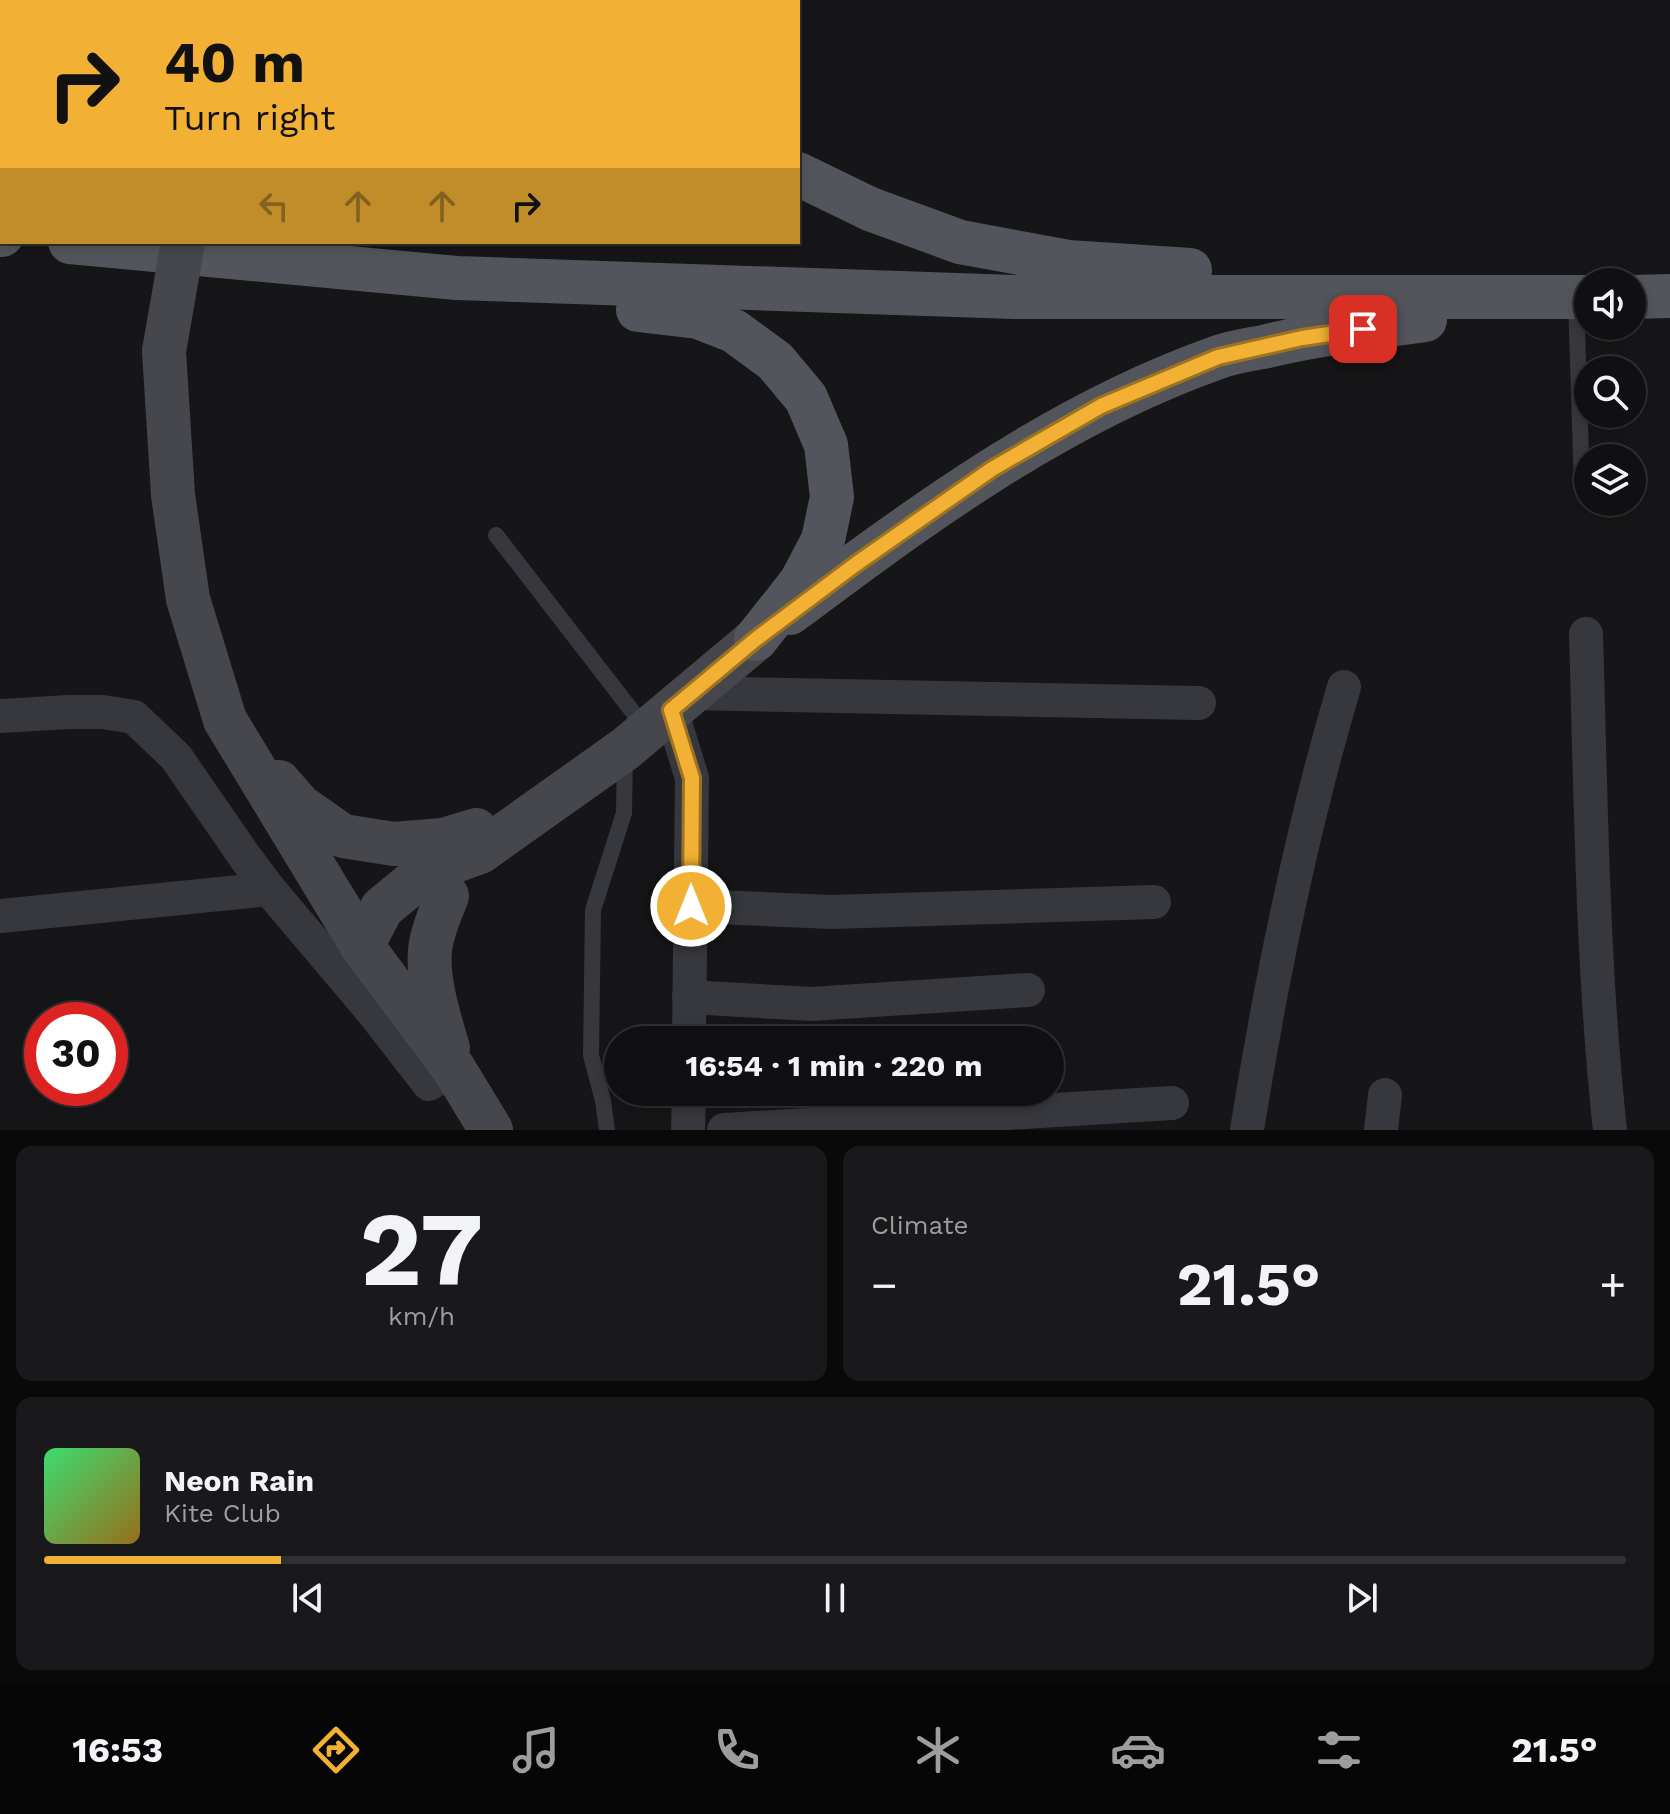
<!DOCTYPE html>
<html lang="en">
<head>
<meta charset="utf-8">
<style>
  body { margin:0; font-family:"Work Sans",sans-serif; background:#19191b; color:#f1f3f6; height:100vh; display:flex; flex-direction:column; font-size:30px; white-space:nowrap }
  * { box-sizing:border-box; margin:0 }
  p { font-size:26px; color:#9c9d9f }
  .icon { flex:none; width:44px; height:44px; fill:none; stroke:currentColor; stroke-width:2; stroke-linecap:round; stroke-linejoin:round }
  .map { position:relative; height:1130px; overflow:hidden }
  .side { display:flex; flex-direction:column; gap:16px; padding:16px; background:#09090a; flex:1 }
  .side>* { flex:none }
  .hud { position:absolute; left:0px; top:0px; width:800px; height:244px; box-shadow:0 4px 12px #0003,0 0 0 2px #303032; background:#f2b134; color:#111; overflow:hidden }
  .controls { position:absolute; left:1574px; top:268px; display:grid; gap:16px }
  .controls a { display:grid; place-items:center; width:72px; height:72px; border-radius:50%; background:#101012; box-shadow:0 4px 12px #0003,0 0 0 2px #303032; font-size:40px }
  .speed { position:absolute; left:24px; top:1002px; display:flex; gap:16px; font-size:40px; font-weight:700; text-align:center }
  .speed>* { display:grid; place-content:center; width:104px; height:104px; border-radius:50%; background:#101012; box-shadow:0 4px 12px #0003,0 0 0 2px #303032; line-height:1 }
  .speed .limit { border:12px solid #d22; background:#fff; color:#111 }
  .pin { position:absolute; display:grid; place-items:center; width:68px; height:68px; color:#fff; margin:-34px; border-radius:16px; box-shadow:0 4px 12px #0006 }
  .me { position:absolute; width:88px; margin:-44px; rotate:0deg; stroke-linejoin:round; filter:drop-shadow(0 0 6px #0008) }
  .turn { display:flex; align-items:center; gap:28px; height:168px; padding:0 32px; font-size:36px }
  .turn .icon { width:104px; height:104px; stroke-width:2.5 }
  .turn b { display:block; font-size:56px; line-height:68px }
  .lanes { display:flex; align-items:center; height:76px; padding:0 32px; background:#0003; justify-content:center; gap:40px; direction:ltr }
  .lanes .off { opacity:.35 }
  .big { font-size:60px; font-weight:700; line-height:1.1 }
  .side .widget { flex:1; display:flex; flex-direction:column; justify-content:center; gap:12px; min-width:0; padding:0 28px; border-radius:16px; background:#19191b }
  .side .dial { align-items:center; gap:0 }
  .dial b { font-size:104px; line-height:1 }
  .song { display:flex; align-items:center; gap:24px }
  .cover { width:96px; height:96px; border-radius:12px; background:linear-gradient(135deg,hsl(140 70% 55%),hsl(40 70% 35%)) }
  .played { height:8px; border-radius:4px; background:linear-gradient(90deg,#f2b134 15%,#303032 15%) }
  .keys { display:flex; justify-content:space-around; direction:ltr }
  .heat { display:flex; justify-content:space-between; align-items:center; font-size:44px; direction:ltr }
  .side .tiles { flex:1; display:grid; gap:16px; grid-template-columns:1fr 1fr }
  .widget:last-child { grid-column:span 2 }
  .trip { position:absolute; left:604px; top:1026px; width:460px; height:80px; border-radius:40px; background:#101012; box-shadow:0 4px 12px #0003,0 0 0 2px #303032; font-weight:700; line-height:80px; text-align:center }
  .dock { display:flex; height:128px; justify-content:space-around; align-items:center; background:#060607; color:#9c9d9f }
  .dock .icon { width:56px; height:56px }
  .dock .active { color:#f2b134 }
  .dock b { font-size:36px; color:#f1f3f6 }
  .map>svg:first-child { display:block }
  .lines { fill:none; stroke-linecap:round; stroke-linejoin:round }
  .service { stroke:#37383d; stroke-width:16 }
  .minor { stroke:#37383d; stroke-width:34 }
  .secondary { stroke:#45474d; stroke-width:44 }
  .primary { stroke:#53555c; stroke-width:44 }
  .secondary-bridge { stroke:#45474d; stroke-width:44 }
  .route-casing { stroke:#9d7322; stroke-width:20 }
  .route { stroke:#f2b134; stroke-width:14 }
</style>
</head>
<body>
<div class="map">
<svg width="1670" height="1130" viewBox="0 0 1670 1130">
  <rect width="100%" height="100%" fill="#161618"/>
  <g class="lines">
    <g class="service">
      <polyline points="770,2 771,0"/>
      <polyline points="1576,299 1582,488"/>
      <polyline points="496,535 646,729"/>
      <polyline points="607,1130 603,1101 591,1055 593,910 624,813 625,754"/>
    </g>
    <g class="minor">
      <path d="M1586 634C1591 799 1592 965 1610 1130"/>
      <polyline points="691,693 1199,703"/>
      <polyline points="671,710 692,778 689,1040"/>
      <polyline points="0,716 69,712 103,712 134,717 176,757 245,857 269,889 373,1012 429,1084 454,1069"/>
      <polyline points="691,906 832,912 1154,902"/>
      <polyline points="0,916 269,889"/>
      <polyline points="689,997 811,1004 1028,990"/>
      <polyline points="688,1130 689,1092"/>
      <polyline points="724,1130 1172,1103"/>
      <path d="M1247 1130C1271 980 1301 832 1344 687"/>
      <polyline points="1381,1130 1385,1095"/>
    </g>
    <g class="secondary">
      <polyline points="231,2 231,0"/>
      <polyline points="164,351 173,495 188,599 225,720 362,946 454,1069 491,1130"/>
      <polyline points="279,782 300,806 343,836 394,844 443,840 476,830"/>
      <path d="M447 896C441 911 434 927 431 943 425 974 439 1018 448 1048"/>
      <polyline points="362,946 382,908 427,871 480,852 625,749 756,639"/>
    </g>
    <g class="primary">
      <polyline points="583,0 584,2"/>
      <polyline points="798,174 870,209 960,242 1068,262 1190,270"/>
      <polyline points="0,235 2,235"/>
      <polyline points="70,242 457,278 1015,297 1588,297"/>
      <polyline points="1632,297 1670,296"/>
      <polyline points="638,310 698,317 734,331 775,361 806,398 826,445 832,497 823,540 801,582 756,639"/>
      <path d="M790 613C922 514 1058 414 1216 358 1231 352 1247 350 1263 347 1316 334 1370 328 1425 320"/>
    </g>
    <polyline class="secondary-bridge" points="164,351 183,242"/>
  </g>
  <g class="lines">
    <defs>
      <polyline id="route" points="691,906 692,778 671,710 756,639 856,564 992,469 1101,406 1218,357 1302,338 1363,329"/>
    </defs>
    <use href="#route" class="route-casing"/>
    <use href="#route" class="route"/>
  </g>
</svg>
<div class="controls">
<a><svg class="icon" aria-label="sound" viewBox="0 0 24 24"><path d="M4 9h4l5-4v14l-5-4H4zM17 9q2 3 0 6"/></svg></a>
<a><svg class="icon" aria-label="search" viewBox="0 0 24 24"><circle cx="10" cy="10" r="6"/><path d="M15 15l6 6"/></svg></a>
<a><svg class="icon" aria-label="layers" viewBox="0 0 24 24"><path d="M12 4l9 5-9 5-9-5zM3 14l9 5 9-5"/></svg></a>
</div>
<div class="speed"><div class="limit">30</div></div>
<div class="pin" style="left:1363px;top:329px;background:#d93025"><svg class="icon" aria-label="arrive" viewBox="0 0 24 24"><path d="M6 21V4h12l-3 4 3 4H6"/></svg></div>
<svg class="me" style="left:691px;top:906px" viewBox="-20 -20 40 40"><circle r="17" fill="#f2b134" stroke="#fff" stroke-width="3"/><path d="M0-11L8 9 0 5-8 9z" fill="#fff"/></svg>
<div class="trip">16:54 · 1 min · 220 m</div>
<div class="hud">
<div class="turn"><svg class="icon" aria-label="right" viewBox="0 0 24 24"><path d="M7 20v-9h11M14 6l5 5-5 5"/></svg><div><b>40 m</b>Turn right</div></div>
<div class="lanes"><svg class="icon off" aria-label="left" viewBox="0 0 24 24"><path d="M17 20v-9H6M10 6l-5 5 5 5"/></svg><svg class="icon off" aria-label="ahead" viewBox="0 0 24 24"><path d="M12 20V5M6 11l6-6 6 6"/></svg><svg class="icon off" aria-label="ahead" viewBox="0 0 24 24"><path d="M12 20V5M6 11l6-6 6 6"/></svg><svg class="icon" aria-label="right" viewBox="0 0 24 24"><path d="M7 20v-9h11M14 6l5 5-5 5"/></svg></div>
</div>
</div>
<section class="side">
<div class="tiles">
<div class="widget dial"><b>27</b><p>km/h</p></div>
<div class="widget"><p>Climate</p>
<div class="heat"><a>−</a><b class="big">21.5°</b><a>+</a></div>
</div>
<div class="widget">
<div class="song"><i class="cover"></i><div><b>Neon Rain</b><p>Kite Club</p></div></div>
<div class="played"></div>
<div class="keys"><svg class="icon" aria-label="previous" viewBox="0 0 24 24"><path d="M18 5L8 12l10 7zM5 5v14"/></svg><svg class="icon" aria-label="pause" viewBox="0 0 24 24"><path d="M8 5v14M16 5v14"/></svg><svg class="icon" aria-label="next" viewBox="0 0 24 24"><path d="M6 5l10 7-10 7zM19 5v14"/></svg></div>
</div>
</div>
</section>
<nav class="dock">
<b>16:53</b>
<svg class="icon active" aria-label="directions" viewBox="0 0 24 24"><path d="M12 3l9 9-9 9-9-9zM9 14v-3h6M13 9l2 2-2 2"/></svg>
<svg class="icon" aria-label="music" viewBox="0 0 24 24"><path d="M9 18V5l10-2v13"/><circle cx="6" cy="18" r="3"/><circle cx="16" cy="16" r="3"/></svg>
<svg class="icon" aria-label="phone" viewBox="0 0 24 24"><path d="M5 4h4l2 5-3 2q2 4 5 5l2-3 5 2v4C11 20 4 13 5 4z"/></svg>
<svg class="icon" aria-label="climate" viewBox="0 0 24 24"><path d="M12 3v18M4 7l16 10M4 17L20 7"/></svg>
<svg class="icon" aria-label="car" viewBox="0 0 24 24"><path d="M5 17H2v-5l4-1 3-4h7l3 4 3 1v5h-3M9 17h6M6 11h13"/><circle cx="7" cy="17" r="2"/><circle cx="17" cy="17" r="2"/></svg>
<svg class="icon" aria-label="filters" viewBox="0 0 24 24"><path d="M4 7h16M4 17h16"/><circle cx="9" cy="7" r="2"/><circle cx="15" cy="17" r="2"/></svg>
<b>21.5°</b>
</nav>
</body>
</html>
